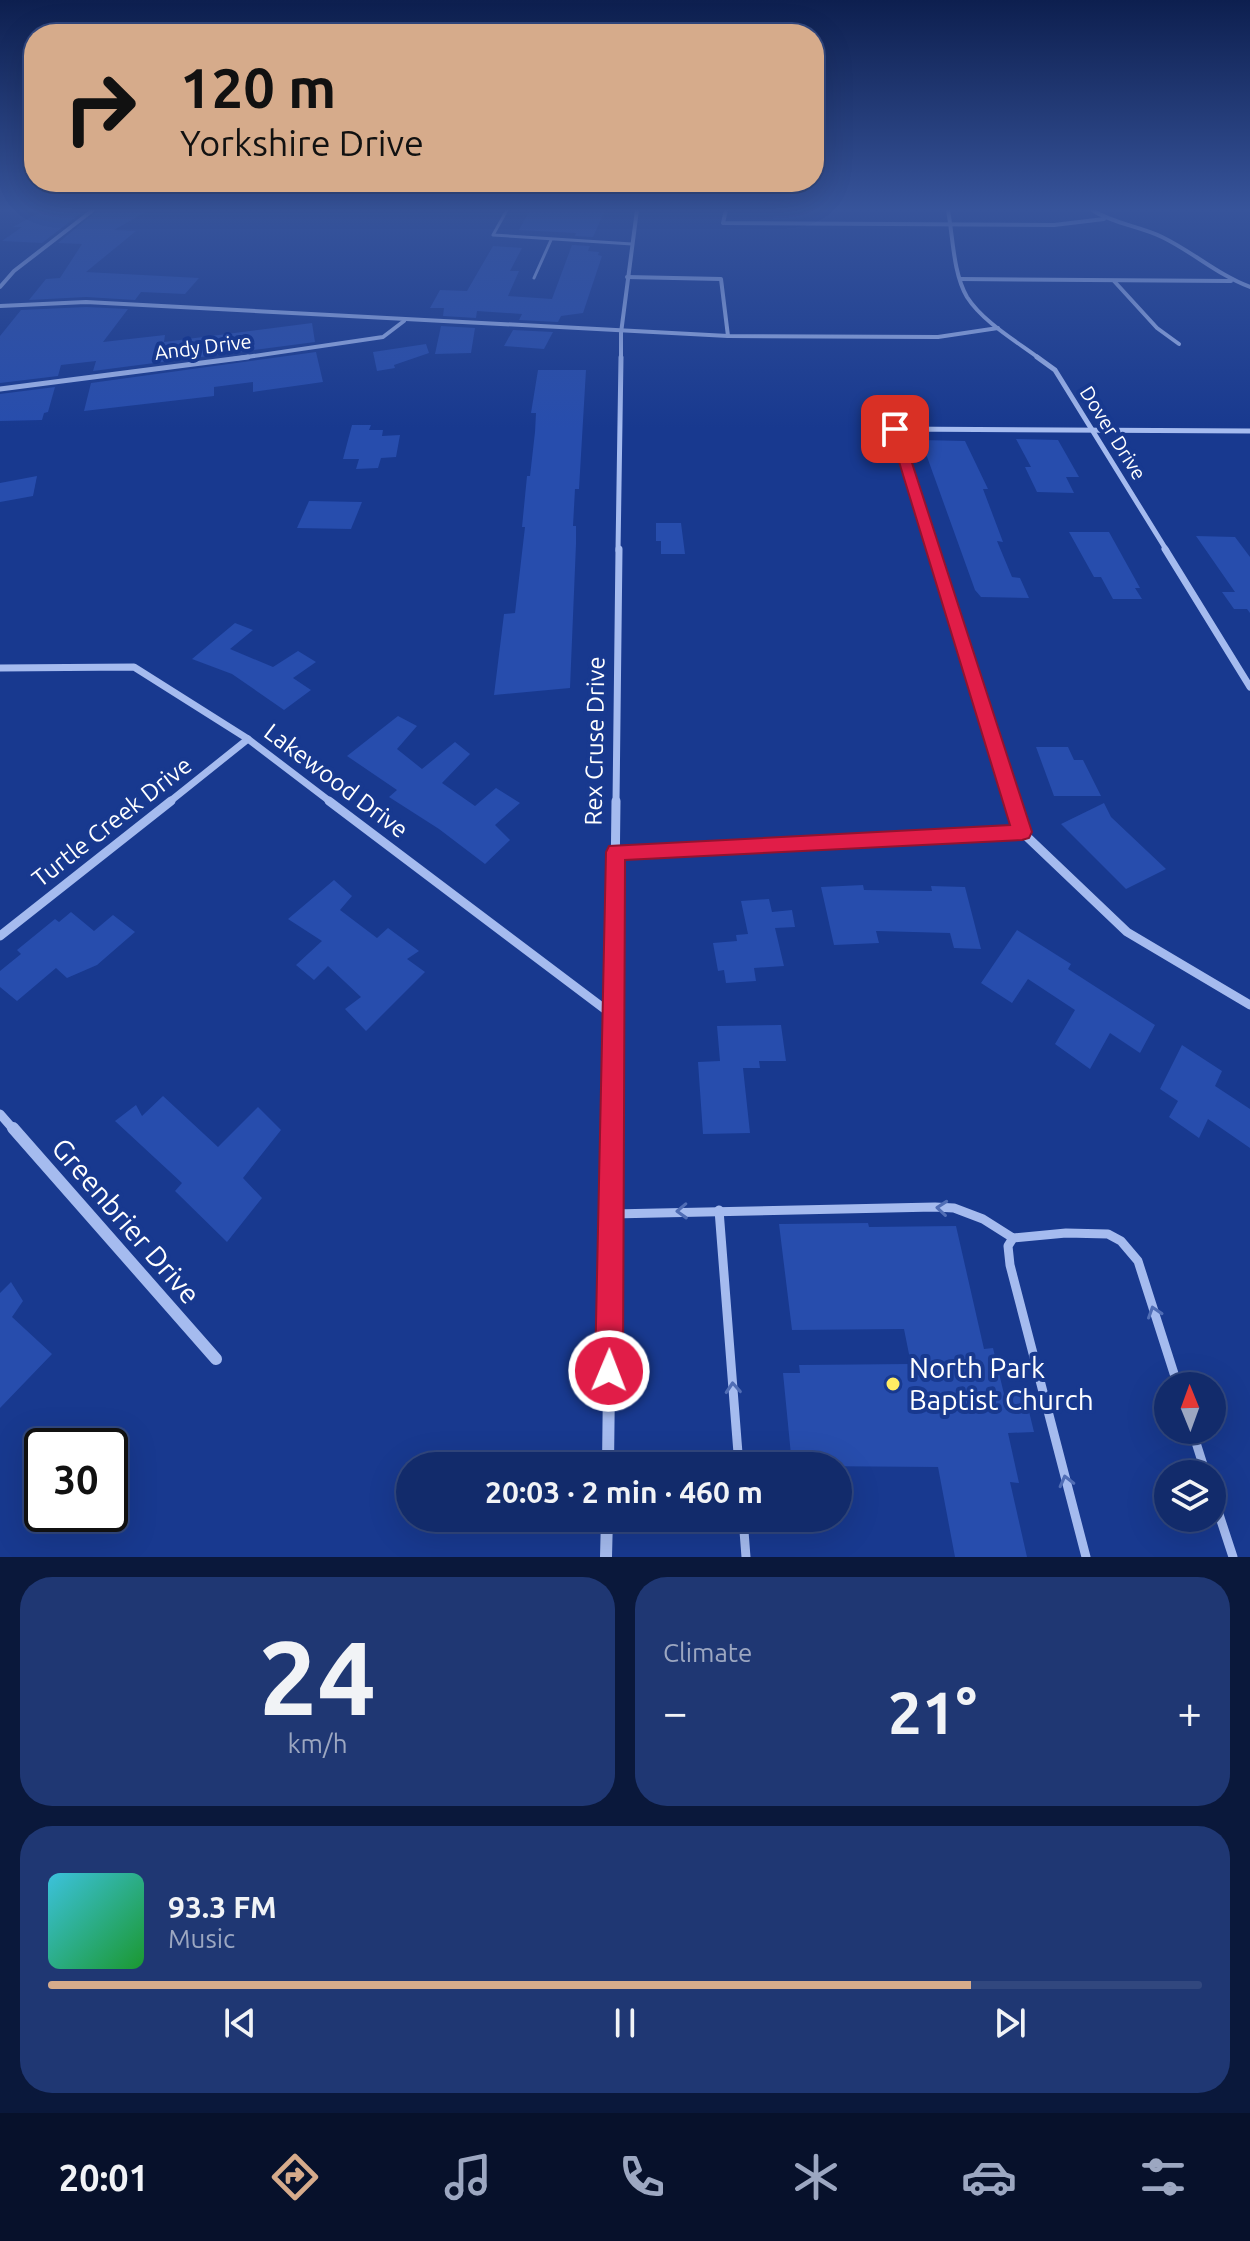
<!DOCTYPE html>
<html lang="en">
<head>
<meta charset="utf-8">
<style>
  body { margin:0; font-family:Ubuntu,sans-serif; background:#1f3773; color:#f1f3f6; height:100vh; display:flex; flex-direction:column; font-size:30px; white-space:nowrap }
  * { box-sizing:border-box; margin:0 }
  p { font-size:26px; color:#9ca7c1 }
  .icon { flex:none; width:44px; height:44px; fill:none; stroke:currentColor; stroke-width:2; stroke-linecap:round; stroke-linejoin:round }
  .map { position:relative; height:1557px; overflow:hidden }
  .sheet { display:flex; flex-direction:column; gap:20px; padding:20px; background:#0a183b; flex:1 }
  .sheet>* { flex:none }
  .hud { position:absolute; left:24px; top:24px; width:800px; height:168px; border-radius:32px; box-shadow:0 8px 32px #0002,0 0 0 2px #31477e; background:#d6ab8b; color:#111; overflow:hidden }
  .needle { width:52px; rotate:359deg }
  .buttons { position:absolute; left:1154px; top:1372px; display:grid; gap:16px }
  .buttons a { display:grid; place-items:center; width:72px; height:72px; border-radius:50%; background:#122b6b; box-shadow:0 8px 32px #0002,0 0 0 2px #31477e; font-size:40px }
  .speed { position:absolute; left:24px; top:1428px; display:flex; gap:16px; font-size:40px; font-weight:700; text-align:center }
  .speed>* { display:grid; place-content:center; width:104px; height:104px; border-radius:50%; background:#122b6b; box-shadow:0 8px 32px #0002,0 0 0 2px #31477e; line-height:1 }
  .speed .limit { border:4px solid #111; border-radius:12px; background:#fff; color:#111 }
  .pin { position:absolute; display:grid; place-items:center; width:68px; height:68px; color:#fff; margin:-34px; border-radius:16px; box-shadow:0 4px 12px #0006 }
  .me { position:absolute; width:88px; margin:-44px; rotate:1deg; stroke-linejoin:round; filter:drop-shadow(0 0 6px #0008) }
  .turn { display:flex; align-items:center; gap:28px; height:168px; padding:0 24px; font-size:36px }
  .turn .icon { width:104px; height:104px; stroke-width:2.5 }
  .turn b { display:block; font-size:56px; line-height:68px }
  .big { font-size:60px; font-weight:600; line-height:1.1 }
  .sheet .widget { flex:1; display:flex; flex-direction:column; justify-content:center; gap:12px; min-width:0; padding:0 28px; border-radius:32px; background:#1f3773 }
  .sheet .dial { align-items:center; gap:0 }
  .dial b { font-size:104px; line-height:1 }
  .song { display:flex; align-items:center; gap:24px }
  .cover { width:96px; height:96px; border-radius:12px; background:linear-gradient(135deg,hsl(190 70% 55%),hsl(130 70% 35%)) }
  .played { height:8px; border-radius:4px; background:linear-gradient(90deg,#d6ab8b 80%,#31477e 80%) }
  .keys { display:flex; justify-content:space-around; direction:ltr }
  .heat { display:flex; justify-content:space-between; align-items:center; font-size:44px; direction:ltr }
  .sheet .tiles { flex:1; display:grid; gap:20px; grid-template-columns:1fr 1fr }
  .widget:last-child { grid-column:span 2 }
  .trip { position:absolute; left:396px; top:1452px; width:456px; height:80px; border-radius:40px; background:#122b6b; box-shadow:0 8px 32px #0002,0 0 0 2px #31477e; font-weight:600; line-height:80px; text-align:center }
  .tabs { display:flex; height:128px; justify-content:space-around; align-items:center; background:#07112b; color:#9ca7c1 }
  .tabs .icon { width:56px; height:56px }
  .tabs .on { color:#d6ab8b }
  .tabs b { font-size:36px; color:#f1f3f6 }
  .map>svg:first-child { display:block }
  .building { fill:#274dad }
  .lines { fill:none; stroke-linecap:round; stroke-linejoin:round }
  .lane-far1 { stroke:#a5bbef; stroke-width:3 }
  .lane { stroke:#a5bbef; stroke-width:9 }
  .street-far4 { stroke:#a5bbef; stroke-width:4 }
  .street-far3 { stroke:#a5bbef; stroke-width:5 }
  .street-far2 { stroke:#a5bbef; stroke-width:7 }
  .street-far1 { stroke:#a5bbef; stroke-width:9 }
  .street { stroke:#a5bbef; stroke-width:12 }
  .oneway { stroke:#506db5 }
  .route { fill:#e11d48; stroke:#92132f; stroke-width:2 }
  .poi-dot { fill:#ffeb63; stroke:#18398f; stroke-width:3 }
  .labels { text-anchor:middle; stroke-width:8; stroke-linejoin:round; paint-order:stroke }
  .far-street-label { font-size:20px; fill:#fff; stroke:#18398f }
  .street-label { font-size:24px; fill:#fff; stroke:#18398f }
  .near-street-label { font-size:28px; fill:#fff; stroke:#18398f }
  .near-poi-label { font-size:28px; fill:#fff; stroke:#18398f; text-anchor:start }
</style>
</head>
<body>
<div class="map">
<svg width="1250" height="1557" viewBox="0 0 1250 1557">
  <rect width="100%" height="100%" fill="#18398f"/>
  <g class="building">
    <polygon points="44,210 85,210 42,243 2,241 22,227 13,227"/>
    <polygon points="98,210 149,210 114,230 136,231 86,272 199,278 185,294 141,292 135,300 86,297 29,300 46,279 60,278 82,244 58,243"/>
    <polygon points="530,210 605,210 593,237 575,236 576,233 519,230"/>
    <polygon points="572,245 590,246 588,251 599,252 598,255 602,256 583,313 561,316 558,322 519,320 522,314 477,311 476,318 443,316 444,308 430,308 440,290 467,291 493,246 522,248 510,271 519,271 508,296 552,299"/>
    <polygon points="86,307 128,309 103,342 165,335 164,342 312,323 315,342 93,371 96,361 61,365 58,376 0,383 0,336 21,310"/>
    <polygon points="441,326 475,328 471,353 435,354"/>
    <polygon points="513,330 553,332 544,349 504,346"/>
    <polygon points="426,344 429,353 394,365 395,368 377,371 373,352"/>
    <polygon points="316,352 323,382 253,392 253,382 214,387 214,396 84,411 91,383"/>
    <polygon points="538,370 586,370 579,489 575,489 573,526 576,526 576,544 570,688 494,695 504,614 515,613 525,527 522,527 527,476 530,476 535,432 536,413 531,413"/>
    <polygon points="55,387 48,412 44,413 42,420 0,421 0,394"/>
    <polygon points="352,425 371,425 369,430 383,430 382,436 400,435 396,457 381,458 378,468 356,469 359,459 343,459"/>
    <polygon points="1016,439 1058,440 1079,477 1066,477 1074,493 1037,492 1025,467 1031,467"/>
    <polygon points="921,440 965,441 988,489 983,489 1003,542 997,541 1012,577 1020,578 1029,598 981,597 975,590"/>
    <polygon points="37,476 33,496 0,502 0,483"/>
    <polygon points="309,501 362,502 351,529 297,528"/>
    <polygon points="656,523 681,523 685,554 661,554 661,541 656,541"/>
    <polygon points="1069,532 1109,532 1140,588 1135,588 1142,599 1113,599 1101,577 1094,577"/>
    <polygon points="1196,536 1235,537 1250,557 1250,613 1247,609 1234,609 1222,592 1235,592"/>
    <polygon points="235,623 253,630 230,649 273,667 298,651 316,662 293,678 311,690 284,710 232,674 192,659"/>
    <polygon points="398,716 417,726 397,749 422,769 455,742 470,754 442,783 475,806 496,788 520,803 495,825 510,840 485,864 439,829 389,797 397,790 347,756"/>
    <polygon points="1036,747 1068,747 1074,760 1083,760 1101,796 1054,796"/>
    <polygon points="1104,803 1111,817 1166,869 1126,889 1061,824"/>
    <polygon points="334,880 352,896 340,910 377,938 388,928 419,951 407,959 425,972 366,1031 345,1009 361,997 328,966 314,980 296,965 322,941 288,919"/>
    <polygon points="863,885 864,890 932,891 931,886 965,887 981,949 954,948 950,933 876,931 879,943 834,945 821,887"/>
    <polygon points="769,899 772,912 792,910 795,927 775,928 784,966 754,968 756,981 726,983 724,970 718,971 713,943 737,941 736,935 748,934 741,901"/>
    <polygon points="71,912 94,931 113,915 135,932 97,965 67,978 56,968 17,1001 0,987 0,971 21,954 17,950 55,919 59,922"/>
    <polygon points="1017,930 1071,964 1068,969 1155,1025 1140,1053 1110,1033 1090,1069 1055,1044 1075,1010 1028,979 1012,1003 981,983"/>
    <polygon points="781,1025 786,1061 759,1061 760,1068 743,1068 750,1133 703,1134 698,1062 720,1061 717,1026"/>
    <polygon points="1182,1045 1222,1071 1215,1086 1250,1109 1250,1148 1208,1119 1199,1138 1169,1117 1178,1101 1160,1089"/>
    <polygon points="163,1096 218,1147 258,1107 281,1130 243,1178 262,1198 227,1242 175,1191 182,1183 115,1121 136,1105 142,1116"/>
    <polygon points="868,1223 869,1227 956,1226 984,1349 993,1348 1004,1394 1025,1395 1034,1432 1008,1433 1019,1483 1010,1482 1027,1557 955,1557 938,1467 807,1466 806,1455 791,1455 783,1373 800,1373 799,1365 911,1364 904,1329 792,1330 779,1224"/>
    <polygon points="11,1282 23,1301 12,1317 52,1354 0,1408 0,1293"/>
  </g>
  <g class="lines">
    <g class="lane-far1">
      <polyline points="507,210 493,235 632,244"/>
      <polyline points="534,278 551,240"/>
    </g>
    <g class="lane">
      <polyline points="719,1210 739,1466"/>
      <polyline points="612,1214 935,1207 954,1208 983,1219 1013,1238 1066,1233 1108,1234 1121,1241 1138,1261 1178,1386"/>
      <polyline points="1013,1238 1008,1246 1010,1265 1086,1557"/>
      <polyline points="1192,1430 1206,1474"/>
      <polyline points="1212,1493 1233,1557"/>
      <polyline points="743,1518 746,1557"/>
    </g>
    <g class="street-far4">
      <polyline points="726,210 723,223 1054,225 1104,219"/>
      <path d="M948 210C953 237 953 273 967 297 983 322 1016 341 1040 359"/>
      <path d="M1092 210C1114 224 1139 226 1162 237 1193 252 1218 275 1250 287"/>
      <polyline points="627,277 721,279 728,336"/>
      <polyline points="960,279 1231,281"/>
      <polyline points="1114,281 1157,328 1179,344"/>
      <polyline points="0,287 14,271 93,210"/>
      <polyline points="0,306 86,302 728,336 938,337 998,328"/>
      <polyline points="233,359 383,337 404,321"/>
      <polyline points="621,359 621,333 637,210"/>
    </g>
    <g class="street-far3">
      <polyline points="1037,357 1055,370 1167,551"/>
      <polyline points="0,389 248,357"/>
      <polyline points="618,551 621,357"/>
      <polyline points="934,551 895,429 1250,431"/>
    </g>
    <g class="street-far2">
      <polyline points="933,549 1013,803"/>
      <polyline points="1165,549 1250,687"/>
      <polyline points="0,668 134,667 248,739 332,803"/>
      <polyline points="168,803 248,739"/>
      <polyline points="616,803 619,549"/>
    </g>
    <g class="street-far1">
      <polyline points="329,801 614,1016"/>
      <polyline points="1012,801 1022,832"/>
      <polyline points="616,852 1022,832 1127,932 1250,1005"/>
      <polyline points="0,936 171,801"/>
      <polyline points="0,1114 14,1130"/>
      <polyline points="612,1130 616,801"/>
    </g>
    <g class="street">
      <polyline points="13,1128 216,1359"/>
      <polyline points="608,1466 612,1128"/>
      <polyline points="606,1557 607,1518"/>
    </g>
  </g>
  <defs><path id="oneway-chevron" d="M-2-3.5L2.5 0L-2 3.5" fill="none" stroke-width="1.6" stroke-linecap="round" stroke-linejoin="round" transform="scale(2)"/></defs>
  <g class="oneway">
    <use href="#oneway-chevron" transform="translate(942 1208) rotate(-175)"/>
    <use href="#oneway-chevron" transform="translate(682 1211) rotate(178)"/>
    <use href="#oneway-chevron" transform="translate(1154 1312) rotate(-108)"/>
    <use href="#oneway-chevron" transform="translate(733 1388) rotate(-94)"/>
    <use href="#oneway-chevron" transform="translate(1066 1481) rotate(-104)"/>
  </g>
  <linearGradient id="sky" x2="0" y2="1"><stop stop-color="#0d1f4f"/><stop offset="0.49" stop-color="#37549b"/><stop offset="1" stop-color="#37549b" stop-opacity="0"/></linearGradient>
  <rect width="1250" height="428" fill="url(#sky)"/>
  <polygon class="route" points="891,426 901,429 1032,832 1029,838 1022,840 625,860 623,1371 619,1381 609,1386 599,1381 595,1371 606,852 609,846 1010,825 889,429"/>
  <circle class="poi-dot" cx="893" cy="1384" r="8"/>
  <g class="labels">
    <g class="far-street-label">
      <text transform="translate(203 347) rotate(-7)" y="7">Andy Drive</text>
      <text transform="translate(1113 433) rotate(58)" y="7">Dover Drive</text>
    </g>
    <g class="street-label">
      <text transform="translate(595 741) rotate(-89)" y="8">Rex Cruse Drive</text>
      <text transform="translate(336 781) rotate(37)" y="8">Lakewood Drive</text>
      <text transform="translate(112 822) rotate(-38)" y="8">Turtle Creek Drive</text>
    </g>
    <g class="near-street-label">
      <text transform="translate(126 1221) rotate(49)" y="10">Greenbrier Drive</text>
    </g>
    <g class="near-poi-label">
      <text x="909" y="1378">North Park<tspan x="909" dy="32">Baptist Church</tspan></text>
    </g>
  </g>
</svg>
<div class="buttons">
<a><svg class="needle" viewBox="-14 -14 28 28"><path d="M0-13l5 13h-10z" fill="#e53935"/><path d="M0 13l5-13h-10z" fill="#9ca7c1"/></svg></a>
<a><svg class="icon" aria-label="layers" viewBox="0 0 24 24"><path d="M12 4l9 5-9 5-9-5zM3 14l9 5 9-5"/></svg></a>
</div>
<div class="speed"><div class="limit">30</div></div>
<div class="pin" style="left:895px;top:429px;background:#d93025"><svg class="icon" aria-label="arrive" viewBox="0 0 24 24"><path d="M6 21V4h12l-3 4 3 4H6"/></svg></div>
<svg class="me" style="left:609px;top:1371px" viewBox="-20 -20 40 40"><circle r="17" fill="#e11d48" stroke="#fff" stroke-width="3"/><path d="M0-11L8 9 0 5-8 9z" fill="#fff"/></svg>
<div class="trip">20:03 · 2 min · 460 m</div>
<div class="hud">
<div class="turn"><svg class="icon" aria-label="right" viewBox="0 0 24 24"><path d="M7 20v-9h11M14 6l5 5-5 5"/></svg><div><b>120 m</b>Yorkshire Drive</div></div>
</div>
</div>
<section class="sheet">
<div class="tiles">
<div class="widget dial"><b>24</b><p>km/h</p></div>
<div class="widget"><p>Climate</p>
<div class="heat"><a>−</a><b class="big">21°</b><a>+</a></div>
</div>
<div class="widget">
<div class="song"><i class="cover"></i><div><b>93.3 FM</b><p>Music</p></div></div>
<div class="played"></div>
<div class="keys"><svg class="icon" aria-label="previous" viewBox="0 0 24 24"><path d="M18 5L8 12l10 7zM5 5v14"/></svg><svg class="icon" aria-label="pause" viewBox="0 0 24 24"><path d="M8 5v14M16 5v14"/></svg><svg class="icon" aria-label="next" viewBox="0 0 24 24"><path d="M6 5l10 7-10 7zM19 5v14"/></svg></div>
</div>
</div>
</section>
<nav class="tabs">
<b>20:01</b>
<svg class="icon on" aria-label="directions" viewBox="0 0 24 24"><path d="M12 3l9 9-9 9-9-9zM9 14v-3h6M13 9l2 2-2 2"/></svg>
<svg class="icon" aria-label="music" viewBox="0 0 24 24"><path d="M9 18V5l10-2v13"/><circle cx="6" cy="18" r="3"/><circle cx="16" cy="16" r="3"/></svg>
<svg class="icon" aria-label="phone" viewBox="0 0 24 24"><path d="M5 4h4l2 5-3 2q2 4 5 5l2-3 5 2v4C11 20 4 13 5 4z"/></svg>
<svg class="icon" aria-label="climate" viewBox="0 0 24 24"><path d="M12 3v18M4 7l16 10M4 17L20 7"/></svg>
<svg class="icon" aria-label="car" viewBox="0 0 24 24"><path d="M5 17H2v-5l4-1 3-4h7l3 4 3 1v5h-3M9 17h6M6 11h13"/><circle cx="7" cy="17" r="2"/><circle cx="17" cy="17" r="2"/></svg>
<svg class="icon" aria-label="filters" viewBox="0 0 24 24"><path d="M4 7h16M4 17h16"/><circle cx="9" cy="7" r="2"/><circle cx="15" cy="17" r="2"/></svg>
</nav>
</body>
</html>
